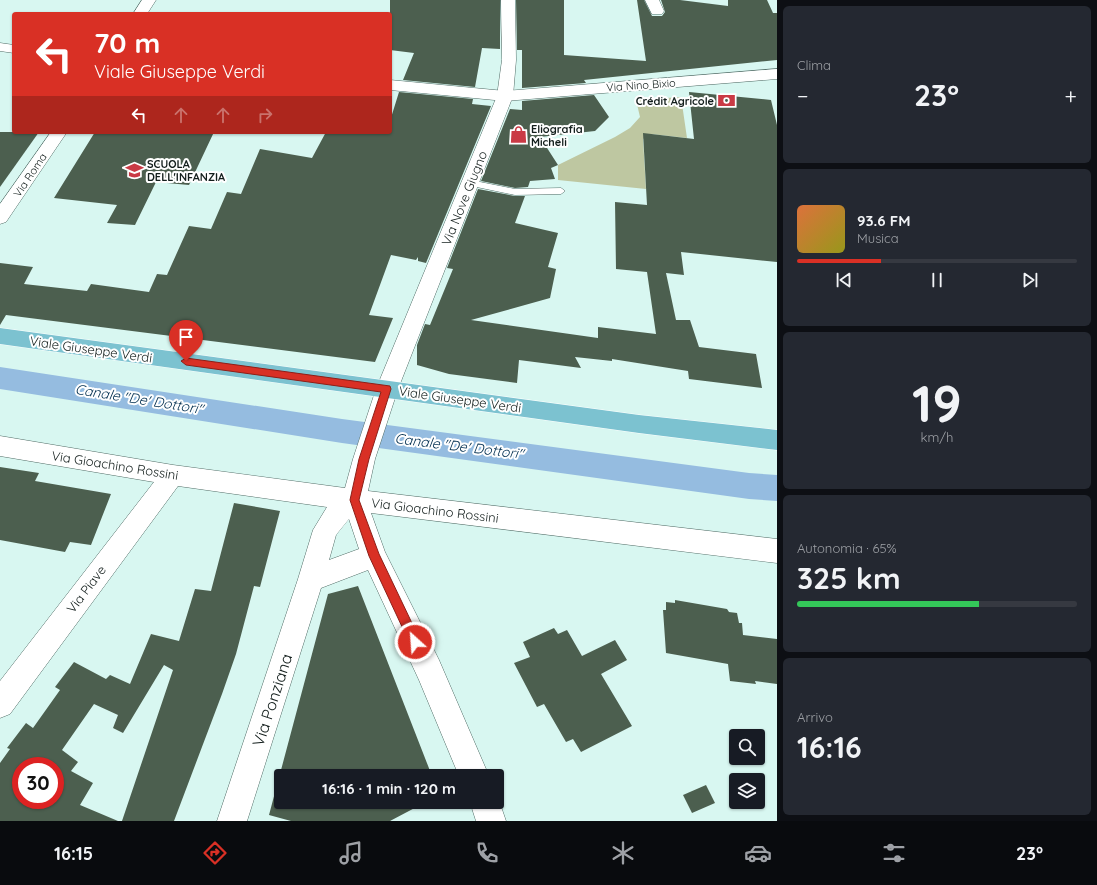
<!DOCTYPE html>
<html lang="it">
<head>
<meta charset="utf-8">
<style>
  body { margin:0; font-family:Quicksand,sans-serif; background:#242831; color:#f1f3f6; height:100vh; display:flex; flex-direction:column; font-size:15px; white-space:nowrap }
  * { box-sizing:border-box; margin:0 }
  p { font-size:13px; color:#9ea1a6 }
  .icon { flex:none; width:22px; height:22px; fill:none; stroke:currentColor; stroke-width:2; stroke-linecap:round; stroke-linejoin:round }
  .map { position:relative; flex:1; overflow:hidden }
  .details { display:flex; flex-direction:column; gap:6px; padding:6px; background:#0d0f14; width:320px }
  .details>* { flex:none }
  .guide { position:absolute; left:12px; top:12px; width:380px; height:122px; border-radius:4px; box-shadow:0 1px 3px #0004; background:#d93025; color:#fff; overflow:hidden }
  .tools { position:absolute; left:729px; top:729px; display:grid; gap:8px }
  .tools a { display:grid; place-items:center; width:36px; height:36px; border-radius:4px; background:#171b24; box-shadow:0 1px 3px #0004; font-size:20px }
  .speed { position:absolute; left:12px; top:757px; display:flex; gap:8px; font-size:20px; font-weight:700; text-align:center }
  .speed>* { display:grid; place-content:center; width:52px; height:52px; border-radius:50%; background:#171b24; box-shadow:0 1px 3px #0004; line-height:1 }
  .speed .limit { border:6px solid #d22; background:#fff; color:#111 }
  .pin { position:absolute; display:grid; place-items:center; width:34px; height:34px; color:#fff; margin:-41px -17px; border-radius:50% 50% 50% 0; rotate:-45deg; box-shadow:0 0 4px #0007 }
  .pin .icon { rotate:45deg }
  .me { position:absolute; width:44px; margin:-22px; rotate:334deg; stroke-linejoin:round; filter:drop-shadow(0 0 3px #0008) }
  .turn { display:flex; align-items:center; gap:14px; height:84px; padding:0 16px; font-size:18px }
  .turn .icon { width:52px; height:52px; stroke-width:2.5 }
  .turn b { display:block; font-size:28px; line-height:34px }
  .lanes { display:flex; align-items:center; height:38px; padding:0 16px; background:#0003; justify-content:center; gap:20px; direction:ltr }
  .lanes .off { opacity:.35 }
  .big { font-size:30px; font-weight:800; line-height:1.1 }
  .details .card { flex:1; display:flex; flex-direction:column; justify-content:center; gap:6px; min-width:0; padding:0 14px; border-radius:6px; background:#242831 }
  .details .dial { align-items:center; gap:0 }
  .dial b { font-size:52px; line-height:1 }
  .song { display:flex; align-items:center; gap:12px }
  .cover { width:48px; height:48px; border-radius:6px; background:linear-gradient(135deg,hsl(20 70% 55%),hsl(60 70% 35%)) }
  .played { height:4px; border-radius:2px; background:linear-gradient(90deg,#d93025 30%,#363941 30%) }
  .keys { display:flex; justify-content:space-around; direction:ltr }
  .heat { display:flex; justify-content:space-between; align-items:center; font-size:22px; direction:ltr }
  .charge { height:6px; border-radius:3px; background:linear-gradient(90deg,#34c759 65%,#363941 0) }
  .trip { position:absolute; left:274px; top:769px; width:230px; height:40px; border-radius:4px; background:#171b24; box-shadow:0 1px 3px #0004; font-weight:800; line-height:40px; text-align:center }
  .menu { display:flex; height:64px; justify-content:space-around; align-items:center; background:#090b0e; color:#9ea1a6 }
  .menu .icon { width:28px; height:28px }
  .menu .on { color:#d93025 }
  .menu b { font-size:18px; color:#f1f3f6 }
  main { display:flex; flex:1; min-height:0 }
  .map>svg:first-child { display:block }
  .green { fill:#bec7a1 }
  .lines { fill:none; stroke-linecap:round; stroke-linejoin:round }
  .canal { fill:#95bce0; fill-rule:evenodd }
  .building { fill:#4c5f4f; fill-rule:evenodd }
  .service-casing { stroke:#516c66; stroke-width:1 }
  .minor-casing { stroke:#516c66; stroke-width:1 }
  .tertiary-casing { stroke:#516c66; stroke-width:1 }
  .primary-casing { stroke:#fff; stroke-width:1 }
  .service { fill:#fff; fill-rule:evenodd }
  .minor { fill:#fff; fill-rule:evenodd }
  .tertiary { fill:#fff; fill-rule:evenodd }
  .primary { fill:#7cc2d0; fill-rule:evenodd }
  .route { fill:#d93025; stroke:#8d1f18 }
  .labels { text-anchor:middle; stroke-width:4; stroke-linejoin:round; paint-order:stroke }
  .far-street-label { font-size:11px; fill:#131e1c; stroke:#fff }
  .far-poi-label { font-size:11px; font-weight:bold; fill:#131e1c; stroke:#fff; text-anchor:start }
  .street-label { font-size:13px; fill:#131e1c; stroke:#fff }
  .water-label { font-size:14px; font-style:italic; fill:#002e4f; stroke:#fff }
  .near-street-label { font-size:16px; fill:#131e1c; stroke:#fff }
</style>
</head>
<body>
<main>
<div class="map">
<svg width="777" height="821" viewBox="0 0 777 821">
  <rect width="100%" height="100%" fill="#d8f7f1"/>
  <polygon class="green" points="681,97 687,138 651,134 643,139 646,189 558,180 558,165 615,137 630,128 640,117 636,100"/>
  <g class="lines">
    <polygon class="canal" points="0,367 342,419 749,473 777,475 777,501 749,499 342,443 0,389"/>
  </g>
  <g class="building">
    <polygon points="390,0 500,0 500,49 482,48 475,87 403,80 414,53 390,50"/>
    <polygon points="516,0 564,0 564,55 646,61 637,0 644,0 652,16 662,16 665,12 661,0 680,0 728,6 728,0 767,0 773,13 777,13 777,60 584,80 586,83 522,88 522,50 517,50"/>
    <polygon points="399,92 473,99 472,104 491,106 426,263 418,261 418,257 416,260 391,255 369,315 393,318 375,362 6,315 0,325 0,263 33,267 24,284 87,291 91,284 149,292 157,274 167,275 189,226 211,229 227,192 241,194 260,149 312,158 326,132 390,132 390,121"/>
    <polygon points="689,92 771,100 777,125 777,262 681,252 684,275 666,273 676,320 690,320 699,347 756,354 762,388 689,379 688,371 612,359 612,361 575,357 581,368 519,360 517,383 449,374 417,365 417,345 425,324 430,325 453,269 447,268 478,189 515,196 525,196 515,223 558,233 548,267 556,269 550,298 471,320 598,338 598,327 656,334 647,272 616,269 615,202 647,205 643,133 694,139"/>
    <polygon points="594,95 609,117 595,131 540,137 558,165 551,168 555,179 530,181 528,187 515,188 481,181 510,109 522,110 522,101"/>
    <polygon points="0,132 39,132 0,187"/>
    <polygon points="95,132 214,132 189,185 156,182 135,225 107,223 117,205 54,198"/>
    <polygon points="0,467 39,473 35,481 111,494 91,545 70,542 65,552 0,540"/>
    <path d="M234 503 280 511 260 587 254 586 236 654 222 694 174 821H122L173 670 164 665 123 733 113 728 118 715 94 704 62 750 78 762 71 771 93 783 80 805 118 821H0V763L10 749 7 748 26 723 33 728 60 690 55 687 74 662 106 679 110 675 130 684 151 634 179 641 195 589 211 591ZM21 766H55V800H21Z"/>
    <polygon points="358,586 432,776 281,776 281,802 426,802 390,821 291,821 269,815 328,594"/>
    <polygon points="675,600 727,609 729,612 737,613 739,623 742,623 743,635 777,639 777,684 755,681 756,684 730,681 728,664 666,653 663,610 666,610 666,602 675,603"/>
    <polygon points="554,628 558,634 567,630 582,656 615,640 627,660 601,674 632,726 581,752 573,739 566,742 544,704 537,707 514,663 530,657 523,642"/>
    <polygon points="706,785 715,803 692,813 683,795"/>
  </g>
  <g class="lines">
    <defs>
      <polygon id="service" points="470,180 515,189 561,188 565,191 561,194 515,195 467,185 467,181"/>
      <g id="minor">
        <polygon points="142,0 156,0 147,14 133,14"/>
        <path d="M501 0H515L516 60 513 96 398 389 375 459 368 491 777 539V563L371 513 385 552 439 660 489 776H459L419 680 368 570 321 588 247 821H217L298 579 313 530 327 507 178 486 10 714 0 718V681L154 482 0 456V436L173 465 345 488 353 459 376 389 497 96 502 60ZM349 519 359 549 329 560 336 535Z"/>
        <polygon points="645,0 659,0 664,11 662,14 652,14"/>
        <polygon points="51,132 67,132 6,222 0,224 0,204"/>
        <polygon points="497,795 506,821 476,821 470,802 497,802"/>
      </g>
      <g id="tertiary">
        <polygon points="0,43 14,45 14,53 0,51"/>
        <polygon points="777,69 777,79 505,101 390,90 390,80 505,91"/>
      </g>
      <polygon id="primary" points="0,328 639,415 777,430 777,450 639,433 0,344"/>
    </defs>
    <use href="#service" class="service-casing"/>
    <use href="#minor" class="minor-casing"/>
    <use href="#tertiary" class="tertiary-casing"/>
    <use href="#primary" class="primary-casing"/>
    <use href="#service" class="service"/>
    <use href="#minor" class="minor"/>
    <use href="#tertiary" class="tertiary"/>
    <use href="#primary" class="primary"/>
  </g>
  <polygon class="route" points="186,358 390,386 391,389 369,459 359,500 379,554 421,642 419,646 415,647 411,646 369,556 350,500 359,459 381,392 186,365 181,361"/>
  <defs>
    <symbol id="bank-bare" viewBox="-9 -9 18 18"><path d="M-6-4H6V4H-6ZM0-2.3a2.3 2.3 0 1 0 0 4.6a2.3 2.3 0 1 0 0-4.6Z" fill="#ca3a45" stroke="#fff" stroke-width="2.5" paint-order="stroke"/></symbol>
    <symbol id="shop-bare" viewBox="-9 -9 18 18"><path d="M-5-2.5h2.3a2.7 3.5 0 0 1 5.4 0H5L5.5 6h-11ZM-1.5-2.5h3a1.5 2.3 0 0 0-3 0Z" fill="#ca3a45" stroke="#fff" stroke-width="2.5" paint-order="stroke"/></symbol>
    <symbol id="school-bare" viewBox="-9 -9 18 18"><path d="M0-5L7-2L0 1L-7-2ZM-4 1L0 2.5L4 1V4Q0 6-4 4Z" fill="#ca3a45" stroke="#fff" stroke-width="2.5" paint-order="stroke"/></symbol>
  </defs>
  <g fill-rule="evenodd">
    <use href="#bank-bare" x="714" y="88" width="25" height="25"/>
    <use href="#shop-bare" x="506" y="122" width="25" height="25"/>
    <use href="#school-bare" x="122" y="158" width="25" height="25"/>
  </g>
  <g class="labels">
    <g class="far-street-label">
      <text transform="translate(641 85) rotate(-4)" y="4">Via Nino Bixio</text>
      <text transform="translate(30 175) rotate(-56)" y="4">Via Roma</text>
    </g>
    <g class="far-poi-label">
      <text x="714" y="105" text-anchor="end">Crédit Agricole</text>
      <text x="531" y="133">Eliografia<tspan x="531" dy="13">Micheli</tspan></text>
      <text x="147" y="168">SCUOLA<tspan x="147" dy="13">DELL'INFANZIA</tspan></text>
    </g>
    <g class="street-label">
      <text transform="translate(464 198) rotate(-68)" y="5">Via Nove Giugno</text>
      <text transform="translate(91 349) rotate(8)" y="5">Viale Giuseppe Verdi</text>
      <text transform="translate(460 399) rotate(8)" y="5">Viale Giuseppe Verdi</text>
      <text transform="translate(115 465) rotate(9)" y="5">Via Gioachino Rossini</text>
      <text transform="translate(435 510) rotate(7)" y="5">Via Gioachino Rossini</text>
      <text transform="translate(86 589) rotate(-53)" y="5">Via Piave</text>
    </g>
    <g class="water-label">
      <text transform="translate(139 399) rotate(9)" y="5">Canale "De' Dottori"</text>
      <text transform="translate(459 446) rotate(7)" y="5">Canale "De' Dottori"</text>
    </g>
    <g class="near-street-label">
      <text transform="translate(272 700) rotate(-72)" y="6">Via Ponziana</text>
    </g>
  </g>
</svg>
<div class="tools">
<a><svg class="icon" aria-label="search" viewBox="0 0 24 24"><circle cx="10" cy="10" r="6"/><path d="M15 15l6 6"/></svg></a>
<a><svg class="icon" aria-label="layers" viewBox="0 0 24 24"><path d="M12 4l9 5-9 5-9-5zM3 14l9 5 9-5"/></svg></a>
</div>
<div class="speed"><div class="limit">30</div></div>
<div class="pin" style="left:186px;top:361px;background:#d93025"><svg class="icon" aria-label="arrive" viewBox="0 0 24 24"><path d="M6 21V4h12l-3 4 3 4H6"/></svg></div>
<svg class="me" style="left:415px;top:642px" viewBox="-20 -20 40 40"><circle r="17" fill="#d93025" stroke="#fff" stroke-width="3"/><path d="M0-11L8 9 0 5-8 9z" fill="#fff"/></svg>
<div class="trip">16:16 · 1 min · 120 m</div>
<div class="guide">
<div class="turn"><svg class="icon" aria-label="left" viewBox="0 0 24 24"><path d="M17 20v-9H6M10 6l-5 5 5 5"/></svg><div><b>70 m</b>Viale Giuseppe Verdi</div></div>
<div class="lanes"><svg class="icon" aria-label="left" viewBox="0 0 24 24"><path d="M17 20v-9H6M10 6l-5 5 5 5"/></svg><svg class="icon off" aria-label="ahead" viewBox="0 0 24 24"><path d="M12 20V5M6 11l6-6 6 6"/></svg><svg class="icon off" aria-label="ahead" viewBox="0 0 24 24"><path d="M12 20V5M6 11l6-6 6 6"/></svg><svg class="icon off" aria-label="right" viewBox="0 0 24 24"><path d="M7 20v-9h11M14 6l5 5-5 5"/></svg></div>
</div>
</div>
<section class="details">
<div class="card"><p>Clima</p>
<div class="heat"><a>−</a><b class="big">23°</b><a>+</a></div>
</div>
<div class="card">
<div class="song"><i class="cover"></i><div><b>93.6 FM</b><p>Musica</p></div></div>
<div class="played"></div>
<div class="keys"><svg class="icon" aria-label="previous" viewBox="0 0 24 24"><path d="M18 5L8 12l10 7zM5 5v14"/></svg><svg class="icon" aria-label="pause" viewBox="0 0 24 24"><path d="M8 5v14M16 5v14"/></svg><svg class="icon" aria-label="next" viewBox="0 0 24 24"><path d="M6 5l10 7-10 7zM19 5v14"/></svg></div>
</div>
<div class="card dial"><b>19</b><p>km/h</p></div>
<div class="card"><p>Autonomia · 65%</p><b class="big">325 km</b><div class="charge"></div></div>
<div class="card"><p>Arrivo</p><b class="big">16:16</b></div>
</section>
</main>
<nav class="menu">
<b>16:15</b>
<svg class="icon on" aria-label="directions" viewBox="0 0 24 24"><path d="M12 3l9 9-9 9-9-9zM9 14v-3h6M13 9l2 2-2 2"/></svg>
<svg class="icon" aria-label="music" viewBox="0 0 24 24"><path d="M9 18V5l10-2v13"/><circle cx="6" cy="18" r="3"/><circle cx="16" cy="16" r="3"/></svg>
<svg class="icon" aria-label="phone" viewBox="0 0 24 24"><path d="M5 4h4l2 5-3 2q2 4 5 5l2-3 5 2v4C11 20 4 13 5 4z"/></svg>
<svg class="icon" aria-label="climate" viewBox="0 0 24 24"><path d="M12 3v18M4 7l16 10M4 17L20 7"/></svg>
<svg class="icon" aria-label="car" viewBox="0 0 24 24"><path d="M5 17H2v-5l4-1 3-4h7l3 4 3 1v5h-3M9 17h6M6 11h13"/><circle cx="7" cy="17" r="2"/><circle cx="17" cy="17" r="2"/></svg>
<svg class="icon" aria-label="filters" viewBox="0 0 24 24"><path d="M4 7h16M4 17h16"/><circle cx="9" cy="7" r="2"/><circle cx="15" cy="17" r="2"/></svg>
<b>23°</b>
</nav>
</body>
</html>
